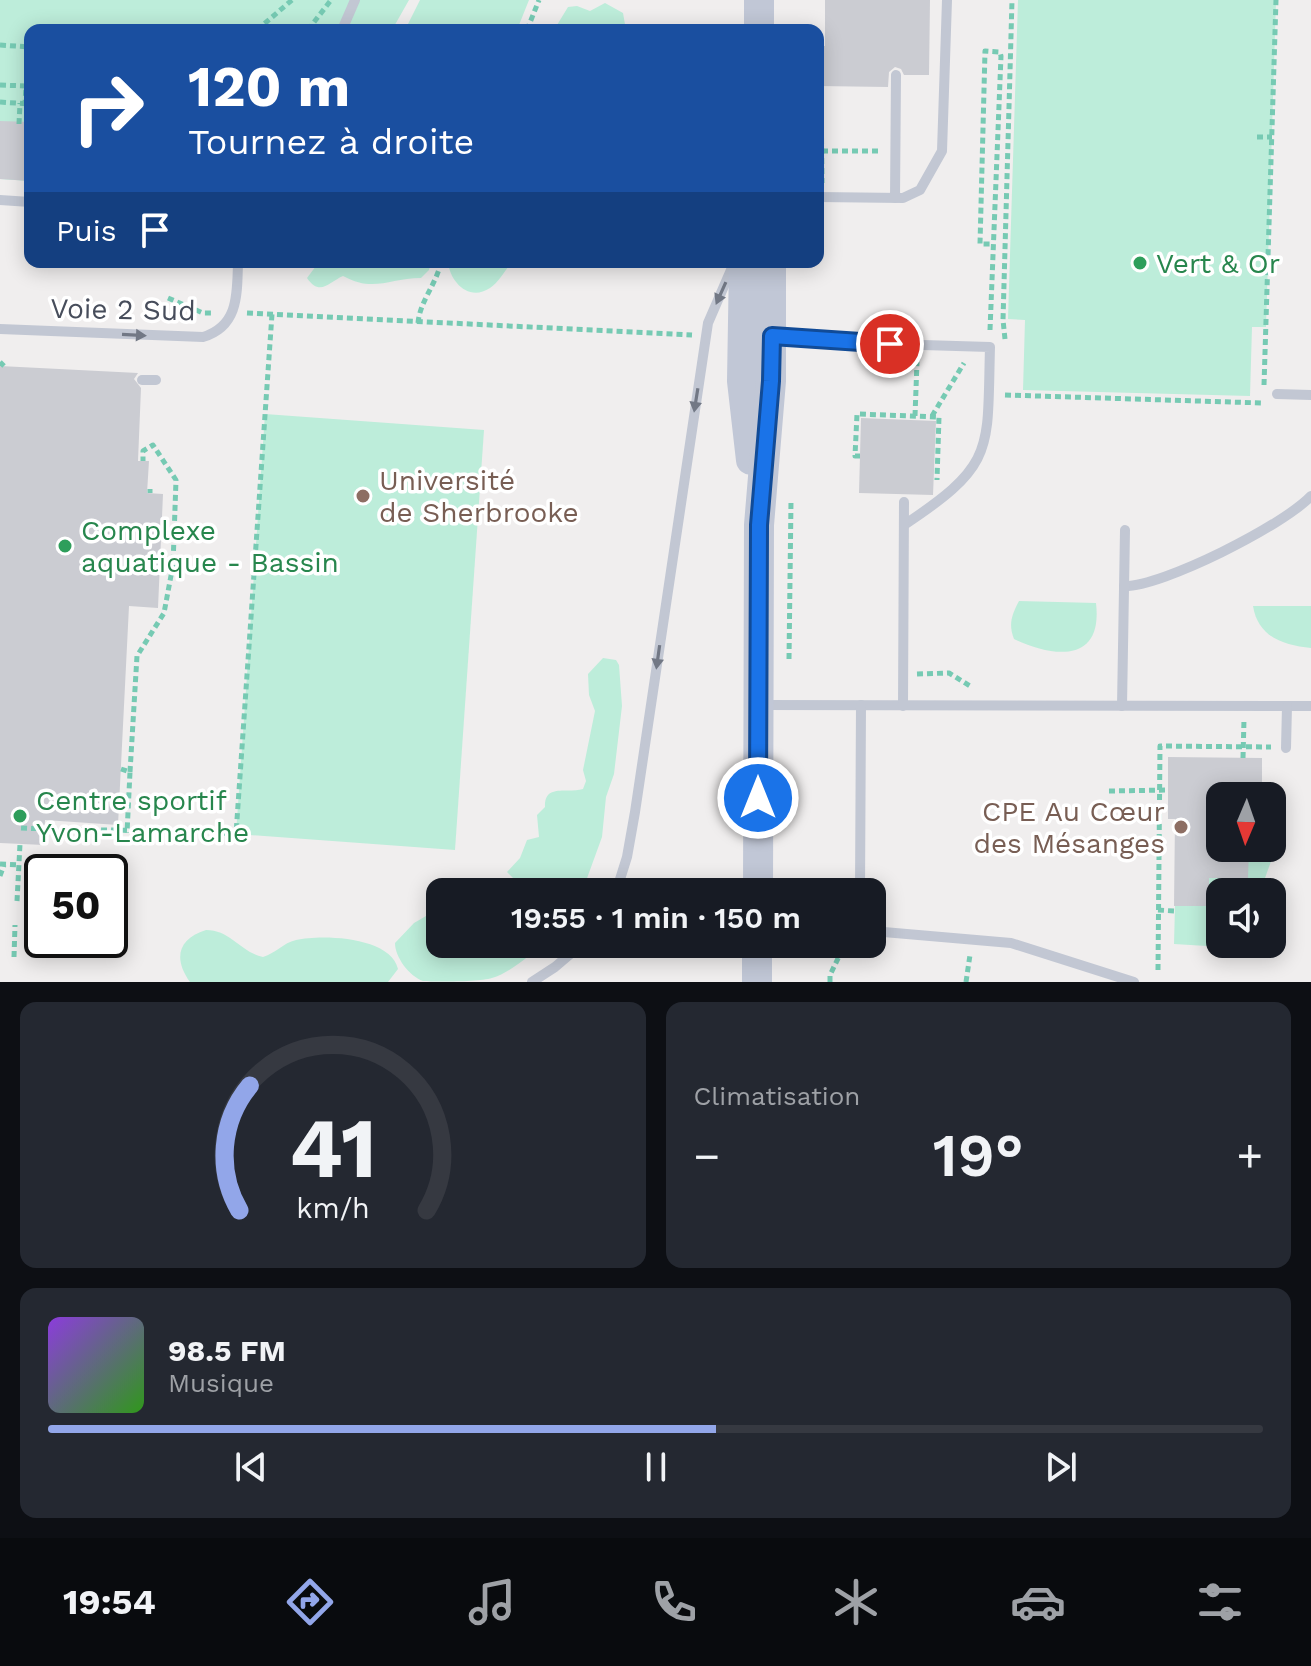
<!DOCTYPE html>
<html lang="fr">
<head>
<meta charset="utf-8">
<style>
  body { margin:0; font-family:"Work Sans",sans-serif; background:#242831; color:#f1f3f6; height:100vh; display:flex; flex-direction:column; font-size:30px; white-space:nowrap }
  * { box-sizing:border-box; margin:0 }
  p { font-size:26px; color:#9ea1a6 }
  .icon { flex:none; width:44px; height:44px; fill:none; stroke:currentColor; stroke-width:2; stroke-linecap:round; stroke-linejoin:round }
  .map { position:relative; height:982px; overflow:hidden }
  .drawer { display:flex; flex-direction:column; gap:20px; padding:20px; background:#0d0f14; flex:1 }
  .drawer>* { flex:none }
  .hud { position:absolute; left:24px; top:24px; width:800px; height:244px; border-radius:16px; box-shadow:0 4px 20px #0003; background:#1a4fa0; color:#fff; overflow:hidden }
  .needle { width:52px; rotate:182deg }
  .fabs { position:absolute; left:1206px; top:782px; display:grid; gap:16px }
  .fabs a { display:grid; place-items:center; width:80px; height:80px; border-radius:16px; background:#171b24; box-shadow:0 4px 20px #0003; font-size:40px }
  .speed { position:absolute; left:24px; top:854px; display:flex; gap:16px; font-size:40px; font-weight:700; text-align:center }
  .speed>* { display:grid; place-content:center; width:104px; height:104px; border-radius:50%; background:#171b24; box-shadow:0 4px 20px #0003; line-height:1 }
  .speed .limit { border:4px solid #111; border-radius:12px; background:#fff; color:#111 }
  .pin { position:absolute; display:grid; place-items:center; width:68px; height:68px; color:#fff; margin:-34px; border:4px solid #fff; border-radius:50%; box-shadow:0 2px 8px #0007 }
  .me { position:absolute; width:88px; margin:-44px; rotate:0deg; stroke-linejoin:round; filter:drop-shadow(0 0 6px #0008) }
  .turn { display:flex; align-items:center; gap:28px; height:168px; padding:0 32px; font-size:36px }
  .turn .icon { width:104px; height:104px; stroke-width:2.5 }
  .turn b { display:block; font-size:56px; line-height:68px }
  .then { display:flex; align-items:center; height:76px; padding:0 32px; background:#0003; gap:16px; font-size:30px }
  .big { font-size:60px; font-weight:600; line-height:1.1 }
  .drawer .tile { flex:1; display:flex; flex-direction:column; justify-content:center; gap:12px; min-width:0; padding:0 28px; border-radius:16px; background:#242831 }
  .drawer .dial { align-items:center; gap:0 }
  .dial svg { height:208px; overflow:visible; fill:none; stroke:#363941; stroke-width:7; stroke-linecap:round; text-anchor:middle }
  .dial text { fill:#f1f3f6; stroke:none }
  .song { display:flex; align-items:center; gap:24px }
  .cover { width:96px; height:96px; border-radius:12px; background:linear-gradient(135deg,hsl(270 70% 55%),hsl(110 70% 35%)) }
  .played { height:8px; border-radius:4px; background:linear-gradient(90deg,#92a6e9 55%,#363941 55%) }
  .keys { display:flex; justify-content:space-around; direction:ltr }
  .heat { display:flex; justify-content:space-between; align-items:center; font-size:44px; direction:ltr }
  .drawer .tiles { flex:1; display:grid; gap:20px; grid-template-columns:1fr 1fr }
  .tile:last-child { grid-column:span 2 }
  .trip { position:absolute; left:426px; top:878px; width:460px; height:80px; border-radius:16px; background:#171b24; box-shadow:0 4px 20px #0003; font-weight:600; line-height:80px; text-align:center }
  .dock { display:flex; height:128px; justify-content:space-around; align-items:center; background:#090b0e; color:#9ea1a6 }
  .dock .icon { width:56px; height:56px }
  .dock .selected { color:#92a6e9 }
  .dock b { font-size:36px; color:#f1f3f6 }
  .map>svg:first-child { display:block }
  .green { fill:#bdedda }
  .building { fill:#cbccd2 }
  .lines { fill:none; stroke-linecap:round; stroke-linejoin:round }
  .path { stroke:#76cab3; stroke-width:5; stroke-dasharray:6 4; stroke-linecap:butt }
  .lane { stroke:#c2c7d3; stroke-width:10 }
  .secondary { stroke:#c1c7d6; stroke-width:30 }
  .oneway { fill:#727885 }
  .route-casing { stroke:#114b97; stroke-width:20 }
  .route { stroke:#1a73e8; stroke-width:14 }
  .leisure-dot { fill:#2e9e5b; stroke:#fff; stroke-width:3 }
  .education-dot { fill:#8d6e63; stroke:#fff; stroke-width:3 }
  .labels { text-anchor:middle; stroke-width:7; stroke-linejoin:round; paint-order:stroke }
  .leisure-label { font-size:28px; fill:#27864d; stroke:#fff; text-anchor:start }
  .street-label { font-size:28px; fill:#474d5b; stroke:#fff }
  .education-label { font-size:28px; fill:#785e54; stroke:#fff; text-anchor:start }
</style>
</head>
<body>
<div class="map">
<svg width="1311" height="982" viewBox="0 0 1311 982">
  <rect width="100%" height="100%" fill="#f0eeee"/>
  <g class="green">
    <polygon points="0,0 409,0 392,30 30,30 30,181 0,179"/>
    <polygon points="420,0 529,0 517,30 405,30"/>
    <polygon points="1018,0 1276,0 1266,327 1252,327 1250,396 1023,390 1025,320 1008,319"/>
    <polygon points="605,3 623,13 626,30 554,30 568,7 577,6 590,11"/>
    <path d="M319 262H431L429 270 421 278C389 278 374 293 343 276 329 282 320 297 307 278Z"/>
    <path d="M448 262H512C505 270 499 282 490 288 469 302 450 282 448 262Z"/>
    <polygon points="265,414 484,430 455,850 236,834"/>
    <path d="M1019 601 1096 603C1103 663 1054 658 1014 639 1008 624 1012 614 1019 601Z"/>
    <path d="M1253 606H1311V648C1283 645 1258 637 1253 606Z"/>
    <path d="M603 658 616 660 619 665 622 706 614 774 606 797 602 837 582 892H541L535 881H516L507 872 520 858 527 840 539 837 537 815 545 807C544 783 568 794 583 789L586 781 583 770 595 711 589 695 588 674Z"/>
    <polygon points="1272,817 1280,817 1280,836 1260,892 1220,892 1220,944 1240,944 1239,948 1174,944 1175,906 1209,906 1209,878 1249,848 1272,848"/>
    <path d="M438 909 440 944H544C528 956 511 972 492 978 479 982 435 982 423 981 409 976 395 957 395 943L414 923Z"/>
    <path d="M206 930C231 930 240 952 263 957 276 953 283 943 296 940 323 934 391 937 398 969L388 982H190C173 958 178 939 206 930Z"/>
  </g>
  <g class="building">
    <polygon points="825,0 930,0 929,75 904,75 901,69 895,67 889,72 888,87 818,86 818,46 825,46"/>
    <polygon points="0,121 30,122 30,181 0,179"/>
    <polygon points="0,366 138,373 134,379 141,388 138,461 149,461 147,493 163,494 158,608 129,606 118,825 45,820 44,845 0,843"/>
    <polygon points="861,418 936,421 933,495 859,493"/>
    <polygon points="1168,757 1262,758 1262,796 1220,796 1220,848 1249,848 1248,878 1209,878 1209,906 1174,906 1175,819 1168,819"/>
  </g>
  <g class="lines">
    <g class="path">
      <polyline points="257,30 292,0"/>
      <polyline points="308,30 331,0"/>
      <polyline points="527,30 539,0"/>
      <polyline points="0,45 30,47"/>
      <polyline points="0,85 26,86 25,103"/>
      <polyline points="821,88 822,183"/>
      <polyline points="0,102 30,104"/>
      <polyline points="19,124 20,103"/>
      <polyline points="1257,137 1272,137"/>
      <polyline points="822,151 881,151"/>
      <polyline points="30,154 30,149"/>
      <polyline points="168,298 203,313 213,313"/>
      <polyline points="247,313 692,335"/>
      <path d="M418 323C420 301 436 285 441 262"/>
      <polyline points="990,330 1001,56 1000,52 985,51 980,244 992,244"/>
      <polyline points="1005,339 1003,320 1012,0"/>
      <polyline points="0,362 4,366"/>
      <polyline points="1264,385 1276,0"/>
      <polyline points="1005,395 1263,403"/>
      <polyline points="915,416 917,362"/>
      <polyline points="932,416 964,363"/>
      <polyline points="860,456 855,456 857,414 939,417 937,480"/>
      <polyline points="150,493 150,489"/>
      <polyline points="789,659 791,501"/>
      <polyline points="917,674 949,673 970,686"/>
      <polyline points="1243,758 1244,719"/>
      <polyline points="121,769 130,772 127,833"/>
      <polyline points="130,772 137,656 164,613 173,565 176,480 153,445 143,451 143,461"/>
      <polyline points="1109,791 1168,790"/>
      <path d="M21 828C94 831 164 829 236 834L272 314"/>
      <polyline points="0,864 19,865"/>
      <polyline points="0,876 4,865"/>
      <polyline points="17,901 20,844"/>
      <polyline points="1158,910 1174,911"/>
      <polyline points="14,957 15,925"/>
      <polyline points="1158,970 1160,746 1271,747"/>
      <polyline points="830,982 830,975 845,944"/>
      <polyline points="966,982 970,955"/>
    </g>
    <g class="lane">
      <polyline points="342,30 355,0"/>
      <polyline points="818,197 903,198 920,190 942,151 947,0"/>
      <polyline points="895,198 896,75"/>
      <polyline points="0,200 30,202"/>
      <path d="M0 329 203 337C239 326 237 294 238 262"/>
      <path d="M774 336 855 343 990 347C987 451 996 464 904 525"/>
      <polyline points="142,380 156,380"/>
      <polyline points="1277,394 1311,395"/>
      <path d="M1124 586C1162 587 1284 525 1311 496"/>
      <polyline points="760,705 1311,706"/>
      <polyline points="903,706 904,502"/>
      <polyline points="1122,706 1125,530"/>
      <polyline points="1286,748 1287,706"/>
      <polyline points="616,892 627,857 635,812 708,323 734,263"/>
      <polyline points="860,892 861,705"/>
      <polyline points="872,931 1011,943 1134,982"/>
      <polyline points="532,982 555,967 582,944"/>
    </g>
    <g class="secondary">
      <polyline points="759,0 759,30"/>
      <polyline points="744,262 742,381 751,460"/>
      <polyline points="758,892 759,525 771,381 771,262"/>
      <polyline points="757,944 757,982"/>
    </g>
  </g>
  <defs><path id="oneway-solid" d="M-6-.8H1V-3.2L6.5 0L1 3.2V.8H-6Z" transform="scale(2)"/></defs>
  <g class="oneway">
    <use href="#oneway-solid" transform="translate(721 293) rotate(114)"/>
    <use href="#oneway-solid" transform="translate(134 335) rotate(3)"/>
    <use href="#oneway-solid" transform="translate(696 400) rotate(99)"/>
    <use href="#oneway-solid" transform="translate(658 657) rotate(98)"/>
  </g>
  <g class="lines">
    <defs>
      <polyline id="route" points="758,798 759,525 771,381 772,336 890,344"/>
    </defs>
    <use href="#route" class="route-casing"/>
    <use href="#route" class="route"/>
  </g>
  <g class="leisure-dot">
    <circle cx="1140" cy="263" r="8"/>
    <circle cx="65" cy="546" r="8"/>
    <circle cx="20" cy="816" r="8"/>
  </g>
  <g class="education-dot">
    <circle cx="363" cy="496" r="8"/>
    <circle cx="1181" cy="827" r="8"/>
  </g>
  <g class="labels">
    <g class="leisure-label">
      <text x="1156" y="273">Vert &amp; Or</text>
      <text x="81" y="540">Complexe<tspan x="81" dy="32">aquatique - Bassin</tspan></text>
      <text x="36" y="810">Centre sportif<tspan x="36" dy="32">Yvon-Lamarche</tspan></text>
    </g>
    <g class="street-label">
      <text transform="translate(123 309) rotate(1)" y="10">Voie 2 Sud</text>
    </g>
    <g class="education-label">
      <text x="379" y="490">Université<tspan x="379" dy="32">de Sherbrooke</tspan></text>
      <text x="1165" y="821" text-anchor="end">CPE Au Cœur<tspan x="1165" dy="32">des Mésanges</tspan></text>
    </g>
  </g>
</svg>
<div class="fabs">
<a><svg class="needle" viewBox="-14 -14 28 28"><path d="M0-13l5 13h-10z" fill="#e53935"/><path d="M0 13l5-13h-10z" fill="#9ea1a6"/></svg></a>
<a><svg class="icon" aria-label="sound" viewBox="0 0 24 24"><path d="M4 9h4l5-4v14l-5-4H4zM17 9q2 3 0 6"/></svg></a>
</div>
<div class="speed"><div class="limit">50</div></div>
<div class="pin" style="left:890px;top:344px;background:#d93025"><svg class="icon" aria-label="arrive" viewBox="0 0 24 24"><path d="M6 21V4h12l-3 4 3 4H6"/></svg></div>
<svg class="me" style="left:758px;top:798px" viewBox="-20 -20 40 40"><circle r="17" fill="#1a73e8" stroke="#fff" stroke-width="3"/><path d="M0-11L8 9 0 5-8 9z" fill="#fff"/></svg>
<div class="trip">19:55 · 1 min · 150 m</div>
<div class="hud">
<div class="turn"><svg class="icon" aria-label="right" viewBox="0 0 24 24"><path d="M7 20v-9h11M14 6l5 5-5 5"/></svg><div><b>120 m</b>Tournez à droite</div></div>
<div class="then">Puis<svg class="icon" aria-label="arrive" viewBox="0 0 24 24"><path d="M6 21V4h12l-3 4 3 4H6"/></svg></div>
</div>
</div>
<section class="drawer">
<div class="tiles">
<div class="tile dial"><svg viewBox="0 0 100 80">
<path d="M14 69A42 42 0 1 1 86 69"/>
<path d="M14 69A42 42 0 0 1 18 21" stroke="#92a6e9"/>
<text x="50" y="56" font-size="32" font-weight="700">41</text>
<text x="50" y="72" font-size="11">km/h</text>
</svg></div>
<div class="tile"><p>Climatisation</p>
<div class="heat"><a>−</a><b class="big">19°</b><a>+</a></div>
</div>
<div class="tile">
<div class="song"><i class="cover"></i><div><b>98.5 FM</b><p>Musique</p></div></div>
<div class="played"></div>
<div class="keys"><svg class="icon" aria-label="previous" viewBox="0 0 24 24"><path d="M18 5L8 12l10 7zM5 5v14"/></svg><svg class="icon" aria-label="pause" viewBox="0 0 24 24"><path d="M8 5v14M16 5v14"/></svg><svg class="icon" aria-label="next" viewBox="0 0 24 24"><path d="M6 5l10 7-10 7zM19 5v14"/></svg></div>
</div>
</div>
</section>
<nav class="dock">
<b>19:54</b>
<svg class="icon selected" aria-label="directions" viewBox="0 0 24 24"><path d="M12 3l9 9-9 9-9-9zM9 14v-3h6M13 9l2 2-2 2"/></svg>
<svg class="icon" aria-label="music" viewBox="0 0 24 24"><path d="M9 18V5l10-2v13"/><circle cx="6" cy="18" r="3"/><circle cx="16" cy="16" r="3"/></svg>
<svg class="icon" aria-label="phone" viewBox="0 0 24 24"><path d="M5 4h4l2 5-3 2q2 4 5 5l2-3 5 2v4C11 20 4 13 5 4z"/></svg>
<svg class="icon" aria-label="climate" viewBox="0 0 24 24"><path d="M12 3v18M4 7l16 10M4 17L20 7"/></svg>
<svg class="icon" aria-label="car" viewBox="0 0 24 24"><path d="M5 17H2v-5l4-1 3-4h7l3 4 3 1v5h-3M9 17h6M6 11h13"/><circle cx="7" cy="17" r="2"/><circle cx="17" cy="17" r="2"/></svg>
<svg class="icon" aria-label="filters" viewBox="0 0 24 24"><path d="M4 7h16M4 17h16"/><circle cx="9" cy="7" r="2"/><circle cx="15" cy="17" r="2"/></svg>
</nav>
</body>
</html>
